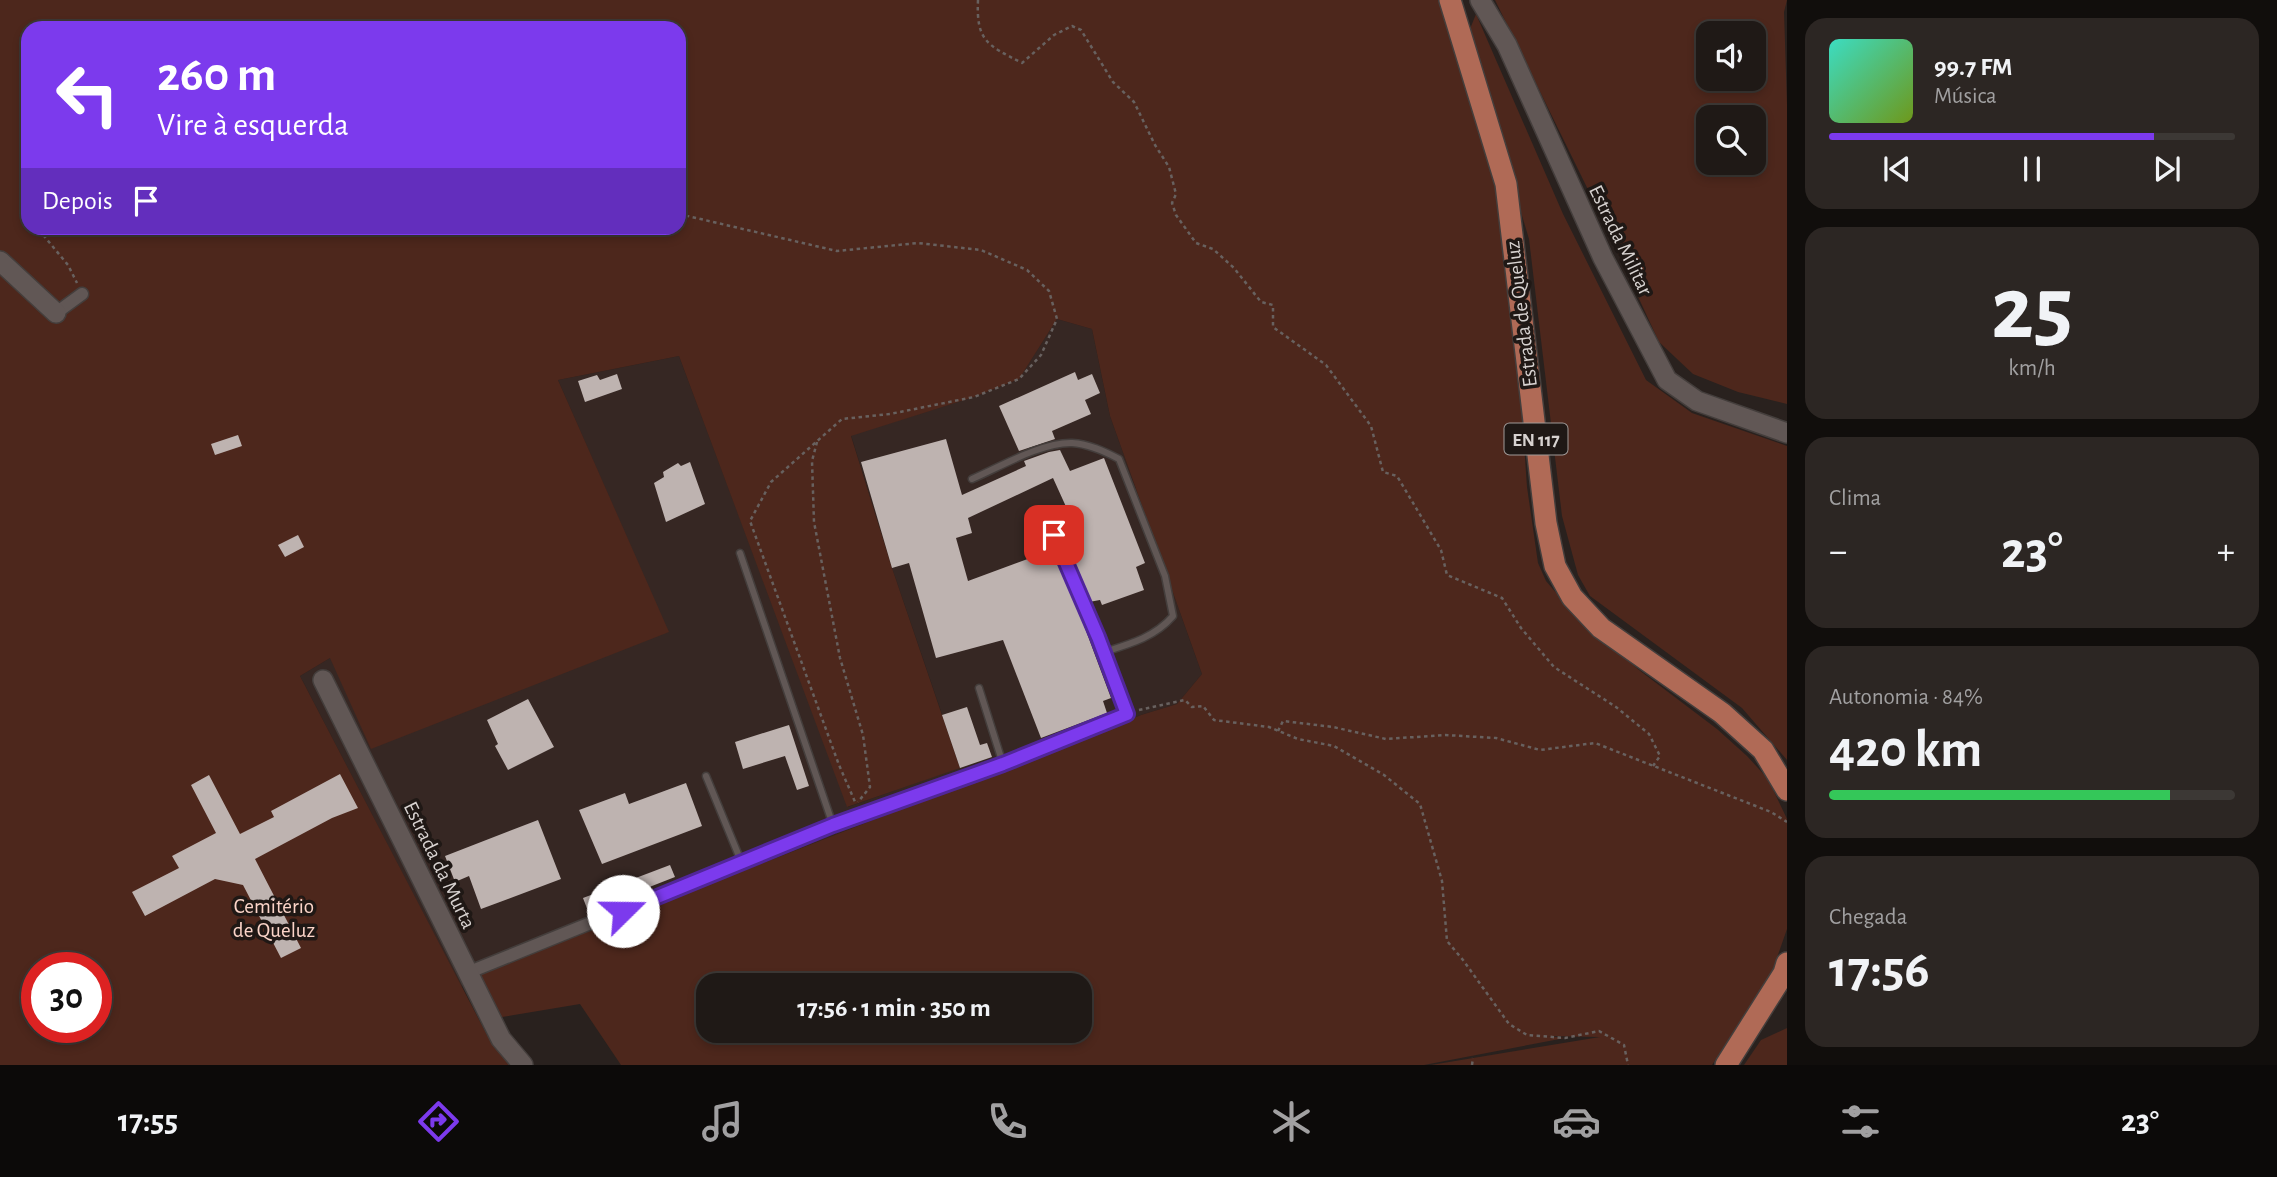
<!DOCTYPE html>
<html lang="pt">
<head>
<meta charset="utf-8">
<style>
  body { margin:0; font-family:"Alegreya Sans",sans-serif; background:#2c2623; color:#f1f3f6; height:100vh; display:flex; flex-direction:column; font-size:26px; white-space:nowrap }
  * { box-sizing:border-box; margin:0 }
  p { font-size:23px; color:#a1a0a1 }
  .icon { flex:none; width:38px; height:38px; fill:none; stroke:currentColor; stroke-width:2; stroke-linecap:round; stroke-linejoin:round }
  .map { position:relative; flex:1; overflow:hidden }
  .drawer { display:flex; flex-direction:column; gap:18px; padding:18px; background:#110e0c; width:490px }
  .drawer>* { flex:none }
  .top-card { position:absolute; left:21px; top:21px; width:665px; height:214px; border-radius:21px; box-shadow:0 4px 10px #0003,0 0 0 2px #3c3835; background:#7c3aed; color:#fff; overflow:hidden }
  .buttons { position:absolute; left:1696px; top:21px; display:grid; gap:14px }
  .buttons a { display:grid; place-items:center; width:70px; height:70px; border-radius:14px; background:#1f1916; box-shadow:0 4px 10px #0003,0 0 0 2px #3c3835; font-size:35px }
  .speed { position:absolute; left:21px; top:952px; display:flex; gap:14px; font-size:35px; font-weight:700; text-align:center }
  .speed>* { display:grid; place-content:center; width:91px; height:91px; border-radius:50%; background:#1f1916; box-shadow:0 4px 10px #0003,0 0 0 2px #3c3835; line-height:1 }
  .speed .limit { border:10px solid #d22; background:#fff; color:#111 }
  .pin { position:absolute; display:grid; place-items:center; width:60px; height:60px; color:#fff; margin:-30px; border-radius:14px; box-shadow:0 4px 10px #0006 }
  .me { position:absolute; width:77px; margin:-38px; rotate:68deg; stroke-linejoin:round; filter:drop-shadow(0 0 5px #0008) }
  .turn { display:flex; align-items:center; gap:24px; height:147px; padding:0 21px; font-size:32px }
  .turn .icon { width:91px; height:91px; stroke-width:2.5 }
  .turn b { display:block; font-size:49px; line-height:60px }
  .then { display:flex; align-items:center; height:66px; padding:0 21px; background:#0003; gap:14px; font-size:26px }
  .big { font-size:52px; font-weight:700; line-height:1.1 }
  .drawer .tile { flex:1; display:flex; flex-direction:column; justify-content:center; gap:10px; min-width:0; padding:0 24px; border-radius:21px; background:#2c2623 }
  .drawer .dial { align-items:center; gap:0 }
  .dial b { font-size:91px; line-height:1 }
  .song { display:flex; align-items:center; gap:21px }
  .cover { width:84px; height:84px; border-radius:10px; background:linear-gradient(135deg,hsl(170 70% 55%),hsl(80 70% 35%)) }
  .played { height:7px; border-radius:4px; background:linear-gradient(90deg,#7c3aed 80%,#3c3835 80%) }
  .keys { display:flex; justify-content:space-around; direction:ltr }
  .heat { display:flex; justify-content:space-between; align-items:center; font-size:38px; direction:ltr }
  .charge { height:10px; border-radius:5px; background:linear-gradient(90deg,#34c759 84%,#3c3835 0) }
  .trip { position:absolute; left:696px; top:973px; width:396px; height:70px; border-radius:21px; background:#1f1916; box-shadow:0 4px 10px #0003,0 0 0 2px #3c3835; font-weight:700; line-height:70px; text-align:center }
  .menu { display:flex; height:112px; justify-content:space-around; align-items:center; background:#0c0a09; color:#a1a0a1 }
  .menu .icon { width:49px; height:49px }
  .menu .active { color:#7c3aed }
  .menu b { font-size:32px; color:#f1f3f6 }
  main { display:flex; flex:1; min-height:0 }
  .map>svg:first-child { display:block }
  .built { fill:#362723 }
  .green { fill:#4d271c; fill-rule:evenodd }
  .building { fill:#beb3b0 }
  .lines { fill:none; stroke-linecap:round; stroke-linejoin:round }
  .lane-casing { stroke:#443e3c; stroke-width:9 }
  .street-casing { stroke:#443e3c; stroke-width:15 }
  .secondary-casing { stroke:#443e3c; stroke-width:22 }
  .primary-casing { stroke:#443e3c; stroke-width:24 }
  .path { stroke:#68615f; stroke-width:2.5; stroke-dasharray:3.5 3.5; stroke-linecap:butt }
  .lane { stroke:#615755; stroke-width:6 }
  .street { stroke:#615755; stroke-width:12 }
  .secondary { stroke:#615755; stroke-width:19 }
  .primary { stroke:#b06a56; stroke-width:21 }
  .route-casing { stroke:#51269a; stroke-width:18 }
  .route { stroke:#7c3aed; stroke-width:12 }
  .labels { text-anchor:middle; stroke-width:7; stroke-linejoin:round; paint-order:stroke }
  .shield { fill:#1f1815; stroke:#a09a98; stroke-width:2 }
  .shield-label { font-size:19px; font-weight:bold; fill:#d7d2d0 }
  .street-label { font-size:21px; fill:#d7d2d0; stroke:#1f1815 }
  .park-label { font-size:21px; fill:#fbd4c8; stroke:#1f1815 }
</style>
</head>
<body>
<main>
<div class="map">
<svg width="1787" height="1065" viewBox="0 0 1787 1065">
  <rect width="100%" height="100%" fill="#29211e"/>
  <polygon class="built" points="1057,319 1092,329 1110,416 1202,674 1177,704 1141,715 480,974 461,986 300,676 330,658 668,632 558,380 679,356 848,807 960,767 892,568 851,435 974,397 1018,380"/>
  <g class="green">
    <path d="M0 0H1450L1506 184 1527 487 1538 563 1546 581 1577 617 1639 670 1717 729 1747 756 1768 779 1787 819V929L1772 972 1712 1065H1431L1600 1037 1547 1036 1565 1038 1424 1065H621L580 1004 502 1017 467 973 480 974 1141 715 1177 704 1202 674 1110 416 1092 329 1057 319 1019 379 974 397 851 436 892 568 960 768 847 807 679 356 558 380 669 632 371 749 330 658 300 676 487 1035 516 1065H0ZM28 28H679V228H28ZM37 968H96V1027H37ZM709 985H1080V1031H709Z"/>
    <path d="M1495 0H1787L1784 12 1787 104V404L1738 392 1693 374 1659 342 1599 212ZM1708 33H1754V79H1708ZM1708 117H1754V163H1708Z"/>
    <polygon points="1476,14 1563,214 1646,380 1692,413 1787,446 1787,760 1742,708 1590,596 1578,575 1562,516 1529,239 1468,34"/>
    <polygon points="1787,1028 1787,1065 1744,1065 1761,1040"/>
  </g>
  <g class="building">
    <polygon points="1075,372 1078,380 1092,374 1100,393 1085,400 1091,414 1052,431 1055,439 1019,451 999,406"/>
    <polygon points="617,374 622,389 585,402 578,381 597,375 600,380"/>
    <polygon points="238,435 242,446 215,455 211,444"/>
    <polygon points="946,439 962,495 1026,466 1024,461 1049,452 1060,450 1070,471 1104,458 1145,563 1136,567 1144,590 1102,605 1100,600 1089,602 1055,517 1068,511 1053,478 968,518 972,533 956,538 968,581 1055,549 1078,604 1076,604 1111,698 1103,701 1107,713 1041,738 1003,640 936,658 909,563 892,568 861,462"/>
    <polygon points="690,462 705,504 666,522 654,483 664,477 663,472 678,463 681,466"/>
    <polygon points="298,535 304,547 285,557 278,545"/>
    <polygon points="528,699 554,747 508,770 495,746 498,744 487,720"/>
    <polygon points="967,707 980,745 987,743 992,757 960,768 942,715"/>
    <polygon points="789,725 809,786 797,790 785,756 743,769 735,742"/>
    <polygon points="340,774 358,808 332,818 255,859 301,948 281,958 243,885 215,879 145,916 132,892 179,868 172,856 216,833 191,785 209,775 240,834 274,817 271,811"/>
    <polygon points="686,783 702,826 602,864 579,810 625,793 629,804"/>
    <polygon points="538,820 561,879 481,909 469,876 455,882 445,856"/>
    <polygon points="670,865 675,877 588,911 583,898"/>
  </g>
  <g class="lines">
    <defs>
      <g id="lane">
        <path d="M972 479C1000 467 1042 442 1072 443 1089 444 1104 451 1119 459L1165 576 1173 616C1155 637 1130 644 1104 652"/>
        <polyline points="1045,513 1092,622 1127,714"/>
        <polyline points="740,553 833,825"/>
        <polyline points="979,688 1003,764"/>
        <polyline points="706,776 741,861"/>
      </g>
      <g id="street">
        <polyline points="56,313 82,294"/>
        <polyline points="467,973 833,825 1003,764 1127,714"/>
      </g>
      <g id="secondary">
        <polyline points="1480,0 1507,45 1603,258 1667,380 1697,401 1787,433"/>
        <polyline points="0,261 56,313"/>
        <polyline points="323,680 501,1039 523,1065"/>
      </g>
      <g id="primary">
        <polyline points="1450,0 1506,184 1546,523 1555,566 1572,597 1601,628 1722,713 1763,750 1787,790"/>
        <polyline points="1726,1065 1784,973 1787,963"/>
      </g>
    </defs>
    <use href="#lane" class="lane-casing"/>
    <use href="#street" class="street-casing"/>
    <use href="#secondary" class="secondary-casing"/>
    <use href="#primary" class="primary-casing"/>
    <g class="path">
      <path d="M978 0C976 42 988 45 1022 63L1054 35 1072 26 1081 30 1113 82 1134 102 1155 145 1169 167 1176 194 1172 203 1176 215 1196 243 1213 249 1234 268 1261 302 1273 305V327L1326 365 1371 426 1383 472 1397 476 1441 550 1447 575 1502 598 1521 628 1554 667 1616 707 1649 734 1660 756 1653 766"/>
      <polyline points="679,214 837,251 918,243 981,250 1027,270 1049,291 1057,319 1041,355 1019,379 974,397 890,414 842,419 771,482 750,521 839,765 856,804"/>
      <polyline points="44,228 44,236 68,265 77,283"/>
      <polyline points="817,442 812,461 814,522 840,658 863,735 870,787 858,802"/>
      <polyline points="1139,710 1185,700 1192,707 1203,706 1214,720 1269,727 1298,739 1334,746 1384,775 1420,804 1442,881 1447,941 1463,960 1509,1024 1527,1035 1565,1038 1599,1031 1624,1045 1628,1065"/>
      <polyline points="1278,731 1283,721 1333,727 1386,739 1445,735 1496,738 1540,750 1595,743 1771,812 1787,822"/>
      <polyline points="1472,1065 1473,1058"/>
    </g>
    <use href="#lane" class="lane"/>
    <use href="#street" class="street"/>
    <use href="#secondary" class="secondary"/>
    <use href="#primary" class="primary"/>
  </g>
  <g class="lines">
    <defs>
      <polyline id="route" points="623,911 833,825 1003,764 1127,714 1098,637 1054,535"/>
    </defs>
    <use href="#route" class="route-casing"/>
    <use href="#route" class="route"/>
  </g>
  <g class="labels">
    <rect class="shield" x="1504.5" y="423.5" width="63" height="31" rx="5"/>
    <g class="shield-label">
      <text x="1536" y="446">EN 117</text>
    </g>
    <g class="street-label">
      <text transform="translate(1621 240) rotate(64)" y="7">Estrada Militar</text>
      <text transform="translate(1521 314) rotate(-97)" y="7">Estrada de Queluz</text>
      <text transform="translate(440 865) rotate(64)" y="7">Estrada da Murta</text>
    </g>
    <g class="park-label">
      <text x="274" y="913">Cemitério<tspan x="274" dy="24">de Queluz</tspan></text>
    </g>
  </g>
</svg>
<div class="buttons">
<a><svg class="icon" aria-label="sound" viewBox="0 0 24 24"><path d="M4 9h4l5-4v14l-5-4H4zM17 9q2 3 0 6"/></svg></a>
<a><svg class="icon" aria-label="search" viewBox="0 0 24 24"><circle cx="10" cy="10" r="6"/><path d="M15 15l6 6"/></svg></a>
</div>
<div class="speed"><div class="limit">30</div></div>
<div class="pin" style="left:1054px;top:535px;background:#d93025"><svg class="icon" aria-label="arrive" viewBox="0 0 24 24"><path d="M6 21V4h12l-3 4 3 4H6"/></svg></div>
<svg class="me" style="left:623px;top:911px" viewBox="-20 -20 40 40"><circle r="19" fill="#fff"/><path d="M0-13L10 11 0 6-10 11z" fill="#7c3aed"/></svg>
<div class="trip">17:56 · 1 min · 350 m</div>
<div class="top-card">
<div class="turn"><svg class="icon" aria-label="left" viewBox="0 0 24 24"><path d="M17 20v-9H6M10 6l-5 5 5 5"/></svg><div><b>260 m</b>Vire à esquerda</div></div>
<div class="then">Depois<svg class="icon" aria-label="arrive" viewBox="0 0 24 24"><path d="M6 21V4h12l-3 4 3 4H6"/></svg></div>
</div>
</div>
<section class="drawer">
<div class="tile">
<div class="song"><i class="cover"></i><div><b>99.7 FM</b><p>Música</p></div></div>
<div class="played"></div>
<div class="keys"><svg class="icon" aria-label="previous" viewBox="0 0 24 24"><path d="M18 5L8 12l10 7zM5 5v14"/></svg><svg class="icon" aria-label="pause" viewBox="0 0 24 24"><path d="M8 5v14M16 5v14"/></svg><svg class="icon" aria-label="next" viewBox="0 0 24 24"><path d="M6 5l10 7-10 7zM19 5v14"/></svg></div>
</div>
<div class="tile dial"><b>25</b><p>km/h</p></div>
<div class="tile"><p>Clima</p>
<div class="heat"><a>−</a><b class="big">23°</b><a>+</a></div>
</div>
<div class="tile"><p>Autonomia · 84%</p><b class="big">420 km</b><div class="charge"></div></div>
<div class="tile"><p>Chegada</p><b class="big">17:56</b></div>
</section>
</main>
<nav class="menu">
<b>17:55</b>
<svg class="icon active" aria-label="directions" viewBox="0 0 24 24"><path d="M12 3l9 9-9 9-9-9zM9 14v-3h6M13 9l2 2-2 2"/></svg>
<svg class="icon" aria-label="music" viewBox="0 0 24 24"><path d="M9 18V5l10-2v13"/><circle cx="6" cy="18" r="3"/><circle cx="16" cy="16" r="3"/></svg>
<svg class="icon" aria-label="phone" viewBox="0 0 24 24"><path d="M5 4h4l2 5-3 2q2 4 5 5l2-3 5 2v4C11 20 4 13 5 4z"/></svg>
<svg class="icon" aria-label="climate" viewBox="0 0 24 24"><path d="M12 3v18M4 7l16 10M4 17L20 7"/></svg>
<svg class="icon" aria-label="car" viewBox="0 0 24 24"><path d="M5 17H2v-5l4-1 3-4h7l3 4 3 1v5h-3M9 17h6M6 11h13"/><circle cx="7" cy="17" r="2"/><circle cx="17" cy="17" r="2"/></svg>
<svg class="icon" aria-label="filters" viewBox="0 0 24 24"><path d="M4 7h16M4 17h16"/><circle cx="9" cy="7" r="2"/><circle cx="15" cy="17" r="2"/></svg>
<b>23°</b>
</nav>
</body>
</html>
